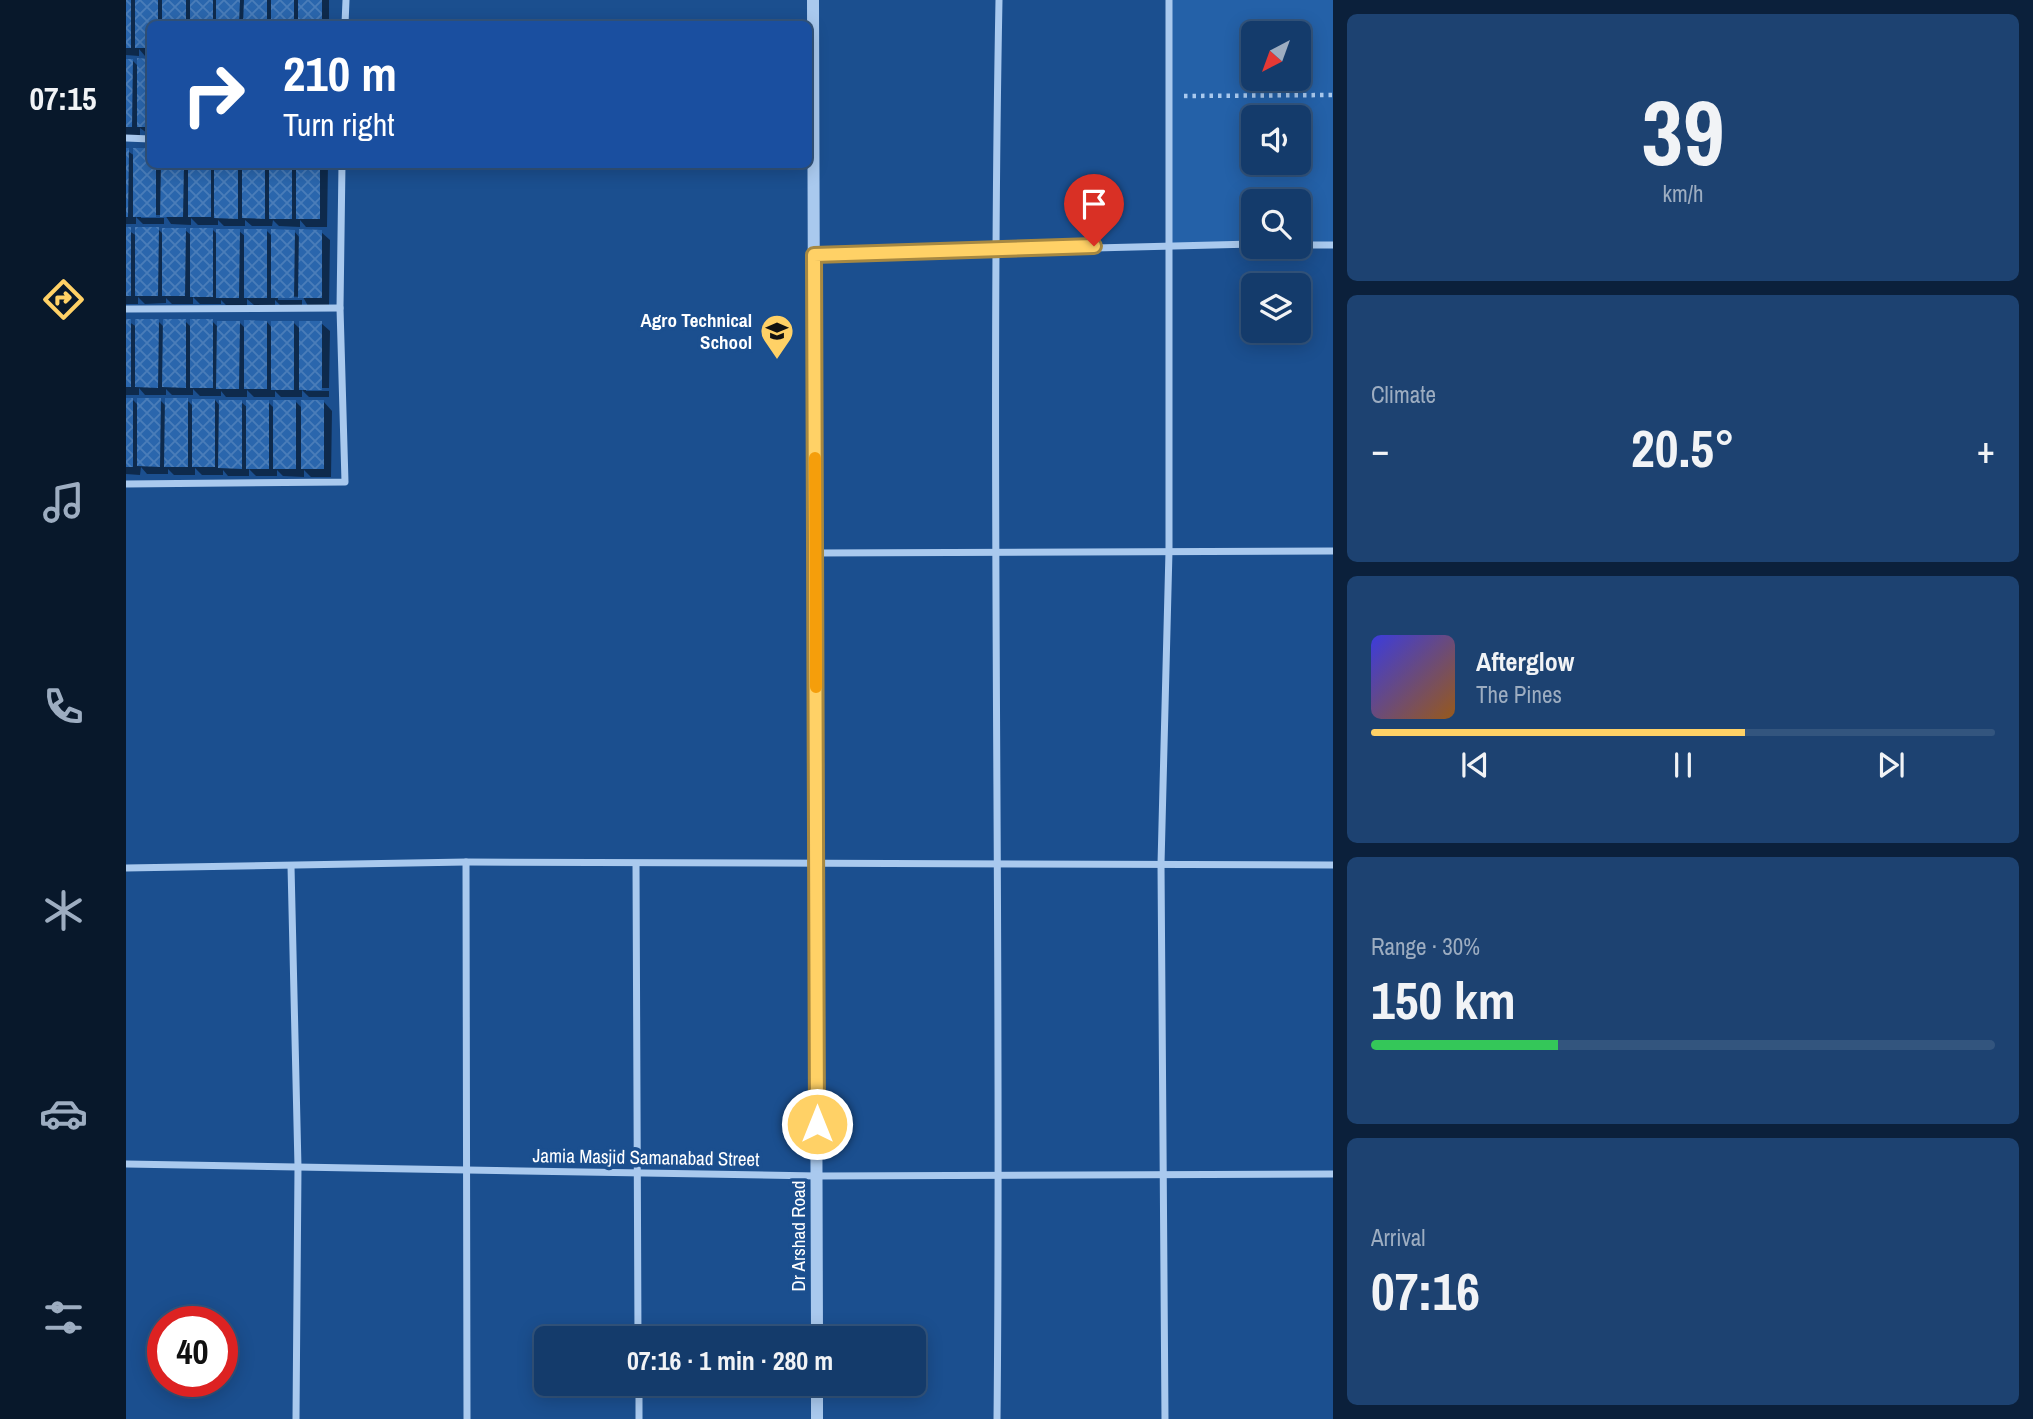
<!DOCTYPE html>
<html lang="en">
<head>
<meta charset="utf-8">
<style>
  body { margin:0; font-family:"Archivo Narrow",sans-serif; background:#1d4271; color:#f1f3f6; height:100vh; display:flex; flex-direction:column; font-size:26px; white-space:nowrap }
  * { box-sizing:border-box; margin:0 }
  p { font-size:23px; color:#9dadc1 }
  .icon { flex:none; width:38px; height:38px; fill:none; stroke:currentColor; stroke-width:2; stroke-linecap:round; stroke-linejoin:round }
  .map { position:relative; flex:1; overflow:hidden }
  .side { display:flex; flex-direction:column; gap:14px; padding:14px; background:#0b203b; width:700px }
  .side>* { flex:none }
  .guide { position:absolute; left:21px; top:21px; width:665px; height:147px; border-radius:10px; box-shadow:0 4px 18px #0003,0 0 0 2px #33557e; background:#1a4fa0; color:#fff; overflow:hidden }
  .needle { width:46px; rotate:221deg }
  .tools { position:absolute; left:1115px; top:21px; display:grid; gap:14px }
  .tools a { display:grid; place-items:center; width:70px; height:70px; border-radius:10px; background:#143b6b; box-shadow:0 4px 18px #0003,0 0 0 2px #33557e; font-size:35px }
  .speed { position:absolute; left:21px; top:1306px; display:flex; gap:14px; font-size:35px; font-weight:700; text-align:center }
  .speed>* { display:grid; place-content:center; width:91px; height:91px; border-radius:50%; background:#143b6b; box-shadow:0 4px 18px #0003,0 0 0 2px #33557e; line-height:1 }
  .speed .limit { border:10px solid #d22; background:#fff; color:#111 }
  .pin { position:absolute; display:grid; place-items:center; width:60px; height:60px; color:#fff; margin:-72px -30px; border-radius:50% 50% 50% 0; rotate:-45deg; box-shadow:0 0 7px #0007 }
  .pin .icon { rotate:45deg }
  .me { position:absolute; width:77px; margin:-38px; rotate:0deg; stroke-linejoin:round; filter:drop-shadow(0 0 5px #0008) }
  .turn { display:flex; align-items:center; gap:24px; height:147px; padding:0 21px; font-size:32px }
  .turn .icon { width:91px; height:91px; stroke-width:2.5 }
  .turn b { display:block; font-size:49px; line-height:60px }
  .big { font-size:52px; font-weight:800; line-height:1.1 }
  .side .tile { flex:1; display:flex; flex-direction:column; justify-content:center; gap:10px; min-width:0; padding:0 24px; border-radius:10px; background:#1d4271 }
  .side .dial { align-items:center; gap:0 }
  .dial b { font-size:91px; line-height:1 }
  .song { display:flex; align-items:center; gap:21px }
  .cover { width:84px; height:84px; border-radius:10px; background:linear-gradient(135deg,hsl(240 70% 55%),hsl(30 70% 35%)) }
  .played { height:7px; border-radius:4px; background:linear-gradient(90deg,#ffd166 60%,#33557e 60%) }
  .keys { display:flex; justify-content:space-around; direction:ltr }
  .heat { display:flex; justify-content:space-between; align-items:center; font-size:38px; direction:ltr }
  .charge { height:10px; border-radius:5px; background:linear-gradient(90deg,#34c759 30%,#33557e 0) }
  .trip { position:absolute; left:408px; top:1326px; width:392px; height:70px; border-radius:10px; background:#143b6b; box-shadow:0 4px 18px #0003,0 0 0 2px #33557e; font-weight:800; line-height:70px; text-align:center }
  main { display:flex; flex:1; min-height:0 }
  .tab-bar { display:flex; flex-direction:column; width:126px; justify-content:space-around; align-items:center; background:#08182b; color:#9dadc1 }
  .tab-bar .icon { width:49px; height:49px }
  .tab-bar .selected { color:#ffd166 }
  .tab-bar b { font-size:32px; color:#f1f3f6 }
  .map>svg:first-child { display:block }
  .park { fill:#2461a8; fill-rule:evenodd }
  .shadow { fill:#0007 }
  .building { fill:url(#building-cross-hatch) }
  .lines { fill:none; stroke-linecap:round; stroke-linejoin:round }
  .path { stroke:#a9c9ee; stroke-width:4.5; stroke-dasharray:3.5 5; stroke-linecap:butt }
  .minor { stroke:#a9c9ee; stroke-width:7 }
  .tertiary { stroke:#a9c9ee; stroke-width:12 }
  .route-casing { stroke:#a68842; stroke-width:18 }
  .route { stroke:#ffd166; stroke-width:12 }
  .slow { stroke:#f59e0b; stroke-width:12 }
  .labels { text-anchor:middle; stroke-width:7; stroke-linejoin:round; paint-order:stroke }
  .poi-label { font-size:19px; font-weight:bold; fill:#fff; stroke:#1b4f8f; text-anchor:end }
  .street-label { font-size:19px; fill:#fff; stroke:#1b4f8f }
</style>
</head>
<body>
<main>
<nav class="tab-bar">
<b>07:15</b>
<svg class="icon selected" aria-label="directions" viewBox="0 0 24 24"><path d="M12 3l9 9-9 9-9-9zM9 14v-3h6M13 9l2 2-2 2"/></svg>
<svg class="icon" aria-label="music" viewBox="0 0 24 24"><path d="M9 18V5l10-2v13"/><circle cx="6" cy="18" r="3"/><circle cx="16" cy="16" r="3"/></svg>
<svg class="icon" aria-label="phone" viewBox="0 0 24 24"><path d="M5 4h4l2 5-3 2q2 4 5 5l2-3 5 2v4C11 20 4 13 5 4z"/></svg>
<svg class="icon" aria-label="climate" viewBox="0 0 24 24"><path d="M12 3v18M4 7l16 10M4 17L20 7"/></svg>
<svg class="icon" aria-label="car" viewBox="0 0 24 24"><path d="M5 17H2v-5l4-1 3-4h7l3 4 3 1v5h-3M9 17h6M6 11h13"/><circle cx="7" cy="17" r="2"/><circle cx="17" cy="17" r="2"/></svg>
<svg class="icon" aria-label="filters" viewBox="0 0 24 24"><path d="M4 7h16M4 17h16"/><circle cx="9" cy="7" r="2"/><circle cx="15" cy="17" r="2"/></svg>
</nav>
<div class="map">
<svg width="1207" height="1419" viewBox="0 0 1207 1419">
  <defs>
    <pattern id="building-cross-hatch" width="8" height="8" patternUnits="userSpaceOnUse" patternTransform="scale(1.75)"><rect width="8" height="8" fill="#2a66ad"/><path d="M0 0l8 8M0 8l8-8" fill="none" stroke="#4a7db9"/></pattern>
  </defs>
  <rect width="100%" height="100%" fill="#1b4f8f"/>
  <path class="park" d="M1045 0H1207V244H1173L1172 201H1127V244H1043ZM1127 33H1172V79H1127ZM1127 117H1172V163H1127Z"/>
  <g class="shadow">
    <polygon points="0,0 203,0 203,24 24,24 24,56 19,56 13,49 13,56 0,55"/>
    <polygon points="0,60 6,60 13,67 13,60 24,60 24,135 14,128 14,135 0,135"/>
    <polygon points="0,150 9,156 9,150 24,150 24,164 202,164 201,227 180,227 174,220 174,227 153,226 147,220 146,226 126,226 119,220 119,226 98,226 92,220 92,225 72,225 65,218 65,225 45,224 39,215 15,215 15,218 38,218 38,224 17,224 10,217 10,224 0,224"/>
    <polygon points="0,229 11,236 32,229 38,235 59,230 66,236 87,230 92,235 113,231 120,237 141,231 147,237 168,231 174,238 195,232 204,240 203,306 182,306 177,297 152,296 152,300 176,300 176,306 155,306 149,300 149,306 128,305 121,299 121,306 100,305 95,300 95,304 74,304 67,297 67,304 46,304 40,298 40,303 19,304 12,297 12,304 0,304"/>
    <polygon points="0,320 11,327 32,321 38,327 59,321 66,328 86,321 92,327 113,322 120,329 141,322 147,329 168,323 175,330 195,323 204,331 203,388 180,388 180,391 203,391 203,397 183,397 176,390 176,397 155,397 149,391 149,397 128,397 121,390 121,397 100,397 95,391 95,396 74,396 67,389 67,395 46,395 40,389 40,395 19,395 13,388 13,395 0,395"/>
    <polygon points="0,400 7,400 13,406 34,400 40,406 61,400 68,407 89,400 94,406 115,402 122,408 142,402 149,409 170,402 177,409 198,402 206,411 205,477 185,477 178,470 178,477 157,476 151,470 151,476 130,476 123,469 123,476 102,476 97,470 97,475 76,475 69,468 69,475 48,475 42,469 42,474 21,474 15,467 14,475 0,474"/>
  </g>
  <g class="building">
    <rect x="0" y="0" width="5" height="48"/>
    <polygon points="9,0 32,0 32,24 24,24 24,48 9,48"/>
    <rect x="36" y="0" width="24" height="24"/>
    <rect x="64" y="0" width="23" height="24"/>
    <polygon points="90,0 114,0 113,24 90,24"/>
    <polygon points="118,0 141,0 141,24 117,24"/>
    <rect x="145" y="0" width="23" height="24"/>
    <rect x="172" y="0" width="24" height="24"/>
    <polygon points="11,58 24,59 24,127 11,127"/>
    <polygon points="0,59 7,59 6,127 0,127"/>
    <polygon points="0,148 3,148 2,217 0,217"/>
    <polygon points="7,148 24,148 24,164 30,164 30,217 7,217"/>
    <polygon points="35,164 58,164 57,217 34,217"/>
    <rect x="62" y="164" width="23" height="53"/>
    <polygon points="88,164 112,164 112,219 88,218"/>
    <polygon points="116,164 139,164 139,219 116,218"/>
    <rect x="143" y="164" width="23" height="55"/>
    <rect x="170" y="164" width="24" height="55"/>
    <rect x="0" y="227" width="5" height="69"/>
    <polygon points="9,227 33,227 32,296 9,296"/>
    <polygon points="36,228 60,228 59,296 36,296"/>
    <rect x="64" y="228" width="23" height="69"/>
    <polygon points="90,229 114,229 113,298 90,298"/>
    <rect x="118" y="229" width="23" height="69"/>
    <polygon points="145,229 169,230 168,298 145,298"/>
    <polygon points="173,229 196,230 196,298 172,298"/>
    <rect x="0" y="319" width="5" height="68"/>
    <polygon points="9,319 33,319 32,388 9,387"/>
    <polygon points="37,319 60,319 60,388 36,387"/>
    <rect x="64" y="319" width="23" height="69"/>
    <polygon points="118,320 141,321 141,389 118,389"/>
    <polygon points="91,321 114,321 113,389 90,389"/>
    <rect x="145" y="321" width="23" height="69"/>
    <rect x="173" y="321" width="23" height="69"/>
    <rect x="0" y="398" width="7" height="69"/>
    <polygon points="11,398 35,398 34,467 11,466"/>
    <polygon points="39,398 62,398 62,467 38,467"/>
    <rect x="66" y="399" width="23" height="68"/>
    <polygon points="93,400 116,400 116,469 92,468"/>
    <rect x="120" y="400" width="23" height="69"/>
    <rect x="147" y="400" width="23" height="69"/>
    <rect x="175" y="400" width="23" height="69"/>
  </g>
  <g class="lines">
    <polyline class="path" points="1058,96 1207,95"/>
    <g class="minor">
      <polyline points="219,24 220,0"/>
      <polyline points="0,138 24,139"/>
      <polyline points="1172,245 1207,245"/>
      <polyline points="688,255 1127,244"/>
      <polyline points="0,309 214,308"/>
      <polyline points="0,484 219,482 214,308 216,164"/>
      <polyline points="689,553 1207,551"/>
      <polyline points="340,862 341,1419"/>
      <polyline points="510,864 512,1339"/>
      <polyline points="165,866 172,1167 170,1419"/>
      <polyline points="0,868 340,862 1207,865"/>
      <polyline points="0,1164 691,1176 1207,1174"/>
      <polyline points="513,1384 513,1419"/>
      <path d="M871 1419C876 946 864 473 873 0"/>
      <polyline points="1039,1419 1035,864 1043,551 1043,0"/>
    </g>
    <g class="tertiary">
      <polyline points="687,0 691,1339"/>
      <polyline points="691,1384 691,1419"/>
    </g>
  </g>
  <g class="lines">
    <defs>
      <polyline id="route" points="691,1124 688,255 968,246"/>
    </defs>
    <use href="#route" class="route-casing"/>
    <use href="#route" class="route"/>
    <polyline class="slow" points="689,458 690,687"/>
  </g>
  <defs>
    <symbol id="school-pin" viewBox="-11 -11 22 30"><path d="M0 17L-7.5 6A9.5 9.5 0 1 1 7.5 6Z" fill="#ffd166" stroke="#1b4f8f"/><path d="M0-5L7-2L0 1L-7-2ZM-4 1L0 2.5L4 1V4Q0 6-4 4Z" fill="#111"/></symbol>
  </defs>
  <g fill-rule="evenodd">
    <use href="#school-pin" x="632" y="312" width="38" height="52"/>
  </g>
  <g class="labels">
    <g class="poi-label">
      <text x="626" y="327">Agro Technical<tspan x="626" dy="22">School</tspan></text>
    </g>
    <g class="street-label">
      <text transform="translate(520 1157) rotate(1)" y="7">Jamia Masjid Samanabad Street</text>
      <text transform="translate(672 1236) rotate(-90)" y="7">Dr Arshad Road</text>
    </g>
  </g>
</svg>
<div class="tools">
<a><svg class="needle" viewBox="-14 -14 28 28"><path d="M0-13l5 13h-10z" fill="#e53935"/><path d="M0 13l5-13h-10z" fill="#9dadc1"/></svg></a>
<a><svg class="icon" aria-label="sound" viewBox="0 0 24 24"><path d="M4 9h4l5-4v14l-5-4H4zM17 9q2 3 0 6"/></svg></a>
<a><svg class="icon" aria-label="search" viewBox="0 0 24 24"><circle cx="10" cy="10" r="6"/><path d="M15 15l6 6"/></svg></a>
<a><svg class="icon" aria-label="layers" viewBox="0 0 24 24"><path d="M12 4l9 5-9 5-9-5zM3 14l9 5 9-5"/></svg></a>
</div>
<div class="speed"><div class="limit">40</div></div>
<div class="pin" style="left:968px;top:246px;background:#d93025"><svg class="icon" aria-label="arrive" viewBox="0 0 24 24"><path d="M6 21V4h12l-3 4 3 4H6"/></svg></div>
<svg class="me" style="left:691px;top:1124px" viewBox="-20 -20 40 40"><circle r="17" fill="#ffd166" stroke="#fff" stroke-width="3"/><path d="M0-11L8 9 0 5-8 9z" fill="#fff"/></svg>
<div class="trip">07:16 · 1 min · 280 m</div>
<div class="guide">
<div class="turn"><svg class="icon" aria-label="right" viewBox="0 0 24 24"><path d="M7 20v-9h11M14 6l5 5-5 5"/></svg><div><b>210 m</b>Turn right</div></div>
</div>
</div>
<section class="side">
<div class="tile dial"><b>39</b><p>km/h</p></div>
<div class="tile"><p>Climate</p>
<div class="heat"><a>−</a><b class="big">20.5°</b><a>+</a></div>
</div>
<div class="tile">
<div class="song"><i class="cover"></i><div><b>Afterglow</b><p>The Pines</p></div></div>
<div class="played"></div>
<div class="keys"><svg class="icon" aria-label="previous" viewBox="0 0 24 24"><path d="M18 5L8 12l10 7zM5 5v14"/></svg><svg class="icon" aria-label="pause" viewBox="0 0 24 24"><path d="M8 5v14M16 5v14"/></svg><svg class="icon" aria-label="next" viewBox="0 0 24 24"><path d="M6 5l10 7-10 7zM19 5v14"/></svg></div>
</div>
<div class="tile"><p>Range · 30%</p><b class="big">150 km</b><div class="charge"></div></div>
<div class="tile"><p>Arrival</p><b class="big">07:16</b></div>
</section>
</main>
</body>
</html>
